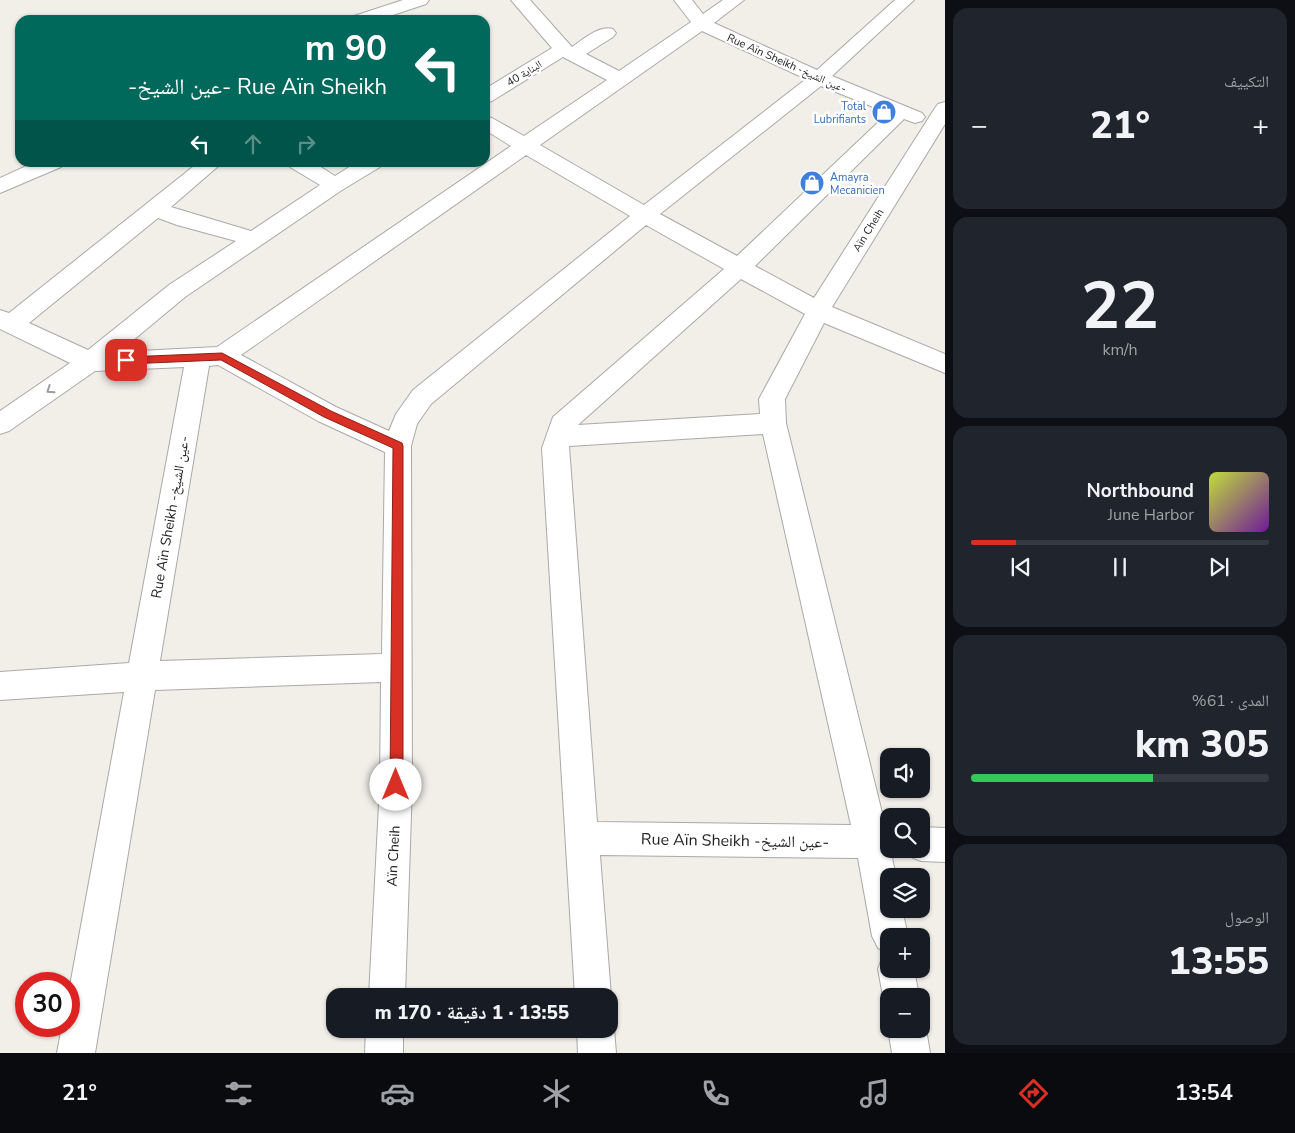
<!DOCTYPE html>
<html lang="ar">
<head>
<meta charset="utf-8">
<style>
  body { margin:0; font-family:"Nunito Sans","Noto Naskh Arabic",sans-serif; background:#20242c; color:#f1f3f6; direction:rtl; height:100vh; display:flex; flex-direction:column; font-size:19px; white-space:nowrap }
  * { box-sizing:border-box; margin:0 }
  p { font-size:16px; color:#9ea1a6 }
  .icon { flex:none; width:28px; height:28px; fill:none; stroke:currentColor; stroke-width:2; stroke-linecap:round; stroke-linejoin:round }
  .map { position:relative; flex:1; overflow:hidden; direction:ltr }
  .sheet { display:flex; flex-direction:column; gap:8px; padding:8px; background:#0d0f14; width:350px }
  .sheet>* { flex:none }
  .guide { position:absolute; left:15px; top:15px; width:475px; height:152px; border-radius:15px; box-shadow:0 1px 4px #0004; direction:rtl; background:#00695c; color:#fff; overflow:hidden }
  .controls { position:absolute; left:880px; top:748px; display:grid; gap:10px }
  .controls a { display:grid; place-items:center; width:50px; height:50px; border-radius:10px; background:#171b24; box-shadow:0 1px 4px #0004; font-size:25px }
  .speed { position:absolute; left:15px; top:972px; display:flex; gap:10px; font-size:25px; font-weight:700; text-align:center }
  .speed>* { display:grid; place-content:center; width:65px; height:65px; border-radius:50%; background:#171b24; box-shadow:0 1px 4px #0004; line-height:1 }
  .speed .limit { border:8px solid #d22; background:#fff; color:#111 }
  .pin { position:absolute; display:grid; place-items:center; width:42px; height:42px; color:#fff; margin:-21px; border-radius:10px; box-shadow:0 2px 8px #0006 }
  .me { position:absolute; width:55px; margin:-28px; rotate:0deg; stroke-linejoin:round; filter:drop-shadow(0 0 4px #0008) }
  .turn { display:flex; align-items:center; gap:18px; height:105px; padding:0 20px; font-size:22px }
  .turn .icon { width:65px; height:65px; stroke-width:2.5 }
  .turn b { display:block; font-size:35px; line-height:42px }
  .lanes { display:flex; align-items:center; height:48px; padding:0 20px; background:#0003; justify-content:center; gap:25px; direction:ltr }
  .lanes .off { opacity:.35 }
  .big { font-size:38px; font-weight:800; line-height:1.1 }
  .sheet .widget { flex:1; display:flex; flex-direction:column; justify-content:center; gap:8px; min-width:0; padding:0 18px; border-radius:15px; background:#20242c }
  .sheet .dial { align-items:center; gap:0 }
  .dial b { font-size:65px; line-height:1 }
  .song { display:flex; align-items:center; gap:15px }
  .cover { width:60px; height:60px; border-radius:8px; background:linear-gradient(135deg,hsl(70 70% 55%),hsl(280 70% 35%)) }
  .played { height:5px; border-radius:2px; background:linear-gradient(90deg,#d93025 15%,#363941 15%) }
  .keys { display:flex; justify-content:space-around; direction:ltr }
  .heat { display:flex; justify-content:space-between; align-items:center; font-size:28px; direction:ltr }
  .charge { height:8px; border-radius:4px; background:linear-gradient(90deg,#34c759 61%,#363941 0) }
  .trip { position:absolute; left:326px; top:988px; width:292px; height:50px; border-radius:15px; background:#171b24; box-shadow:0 1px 4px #0004; font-weight:800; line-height:50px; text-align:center; direction:rtl }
  .dock { display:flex; height:80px; justify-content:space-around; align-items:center; background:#090b0e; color:#9ea1a6 }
  .dock .icon { width:35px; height:35px }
  .dock .on { color:#d93025 }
  .dock b { font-size:22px; color:#f1f3f6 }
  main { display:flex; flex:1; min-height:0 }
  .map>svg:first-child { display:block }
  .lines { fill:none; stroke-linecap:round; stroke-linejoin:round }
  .minor-casing { stroke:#a9a9a9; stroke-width:2 }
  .minor { fill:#fff; fill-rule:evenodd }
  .oneway { stroke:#9c9c9c }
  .route { fill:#d93025; stroke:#8d1f18 }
  .labels { text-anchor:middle; stroke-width:5; stroke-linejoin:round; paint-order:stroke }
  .far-street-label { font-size:11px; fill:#222; stroke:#fff }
  .far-shop-label { font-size:11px; fill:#366cbe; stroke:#fff; text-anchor:end }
  .street-label { font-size:14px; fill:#222; stroke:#fff }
  .near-street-label { font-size:16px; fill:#222; stroke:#fff }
</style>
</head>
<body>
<main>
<section class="sheet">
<div class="widget"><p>التكييف</p>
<div class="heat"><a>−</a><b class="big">21°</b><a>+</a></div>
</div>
<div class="widget dial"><b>22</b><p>km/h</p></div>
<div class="widget">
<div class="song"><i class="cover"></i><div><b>Northbound</b><p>June Harbor</p></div></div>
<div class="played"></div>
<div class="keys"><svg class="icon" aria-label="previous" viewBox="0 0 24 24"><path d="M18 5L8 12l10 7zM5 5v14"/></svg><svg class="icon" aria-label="pause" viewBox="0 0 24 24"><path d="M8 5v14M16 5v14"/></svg><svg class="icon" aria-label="next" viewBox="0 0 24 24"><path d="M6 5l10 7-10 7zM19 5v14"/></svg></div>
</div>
<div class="widget"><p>المدى · 61%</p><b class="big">305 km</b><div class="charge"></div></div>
<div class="widget"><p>الوصول</p><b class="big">13:55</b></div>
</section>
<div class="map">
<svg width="945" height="1053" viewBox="0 0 945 1053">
  <rect width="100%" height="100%" fill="#f2efe9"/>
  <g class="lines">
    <defs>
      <g id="minor">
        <polygon points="403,0 429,0 426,4 378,20 351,20 354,16"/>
        <path d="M511 0H530L572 47C584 39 599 25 613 29L616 33 613 37 586 54 619 71 691 22 674 0H692L703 14 723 0H744L714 23 817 70 895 0H914L832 76 922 113 925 117 922 121 915 123 904 119 755 266 814 298 935 108 938 104 945 102V124L832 307 945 354V373L824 323 785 399 786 423 885 825H889V849H903L901 854 892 858 896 876H889V909H902L908 936H889V953L878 948 872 936 858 858 600 855 611 996 610 999V996H575L542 448 553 417 724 269 646 225 431 404 417 424 411 446 412 785 405 996H369L380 785 381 682 155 690 95 1053H57L62 1026H69V991L124 692 0 700V672L129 663 184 367 95 371 9 431 0 434V411L70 363 0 329V310L9 313 199 162H223L171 207 251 231 320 185 290 167 287 162H313L335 176 357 162H383L380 167 342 190 185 297 119 352 217 347 511 146 485 130V116L492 118 524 136 607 80 563 57 492 101 485 103V89L552 48ZM702 31 806 79 644 205 540 145ZM821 86 888 113 737 256 660 214ZM526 155 630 216 413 390 396 414 389 431 336 407 241 355ZM158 218 177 225 236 241 169 285 88 350 29 323ZM741 279 805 314 759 399 760 414 578 425ZM218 365 318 421 385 452 382 654 160 661 209 366ZM763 434 851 825 597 822 569 446Z"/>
        <polygon points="35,162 64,162 61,167 0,193 0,178"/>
        <polygon points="921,827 945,828 945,862 921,861 909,856 906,849 921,849"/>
        <polygon points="889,954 889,969 914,969 919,996 889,996 889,1009 883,996 878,969 883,956"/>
        <polygon points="921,1019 926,1029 930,1053 892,1053 888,1029 889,1028 921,1029"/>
        <polygon points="610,1021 614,1029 616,1053 578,1053 577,1029 610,1029"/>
        <polygon points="366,1029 403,1029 403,1053 365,1053"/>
      </g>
    </defs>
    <use href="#minor" class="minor-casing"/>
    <use href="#minor" class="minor"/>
  </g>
  <defs><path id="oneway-chevron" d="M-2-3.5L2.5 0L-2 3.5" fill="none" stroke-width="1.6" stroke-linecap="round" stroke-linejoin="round" transform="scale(1.25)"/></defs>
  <use class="oneway" href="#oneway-chevron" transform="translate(50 390) rotate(146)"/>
  <polygon class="route" points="222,353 331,411 402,443 403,446 403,785 401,790 396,792 392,790 390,785 393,448 324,417 221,360 126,364 121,360 126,357"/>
  <defs>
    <symbol id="shop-disc" viewBox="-11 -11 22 22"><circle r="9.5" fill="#3f7fe0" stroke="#fff"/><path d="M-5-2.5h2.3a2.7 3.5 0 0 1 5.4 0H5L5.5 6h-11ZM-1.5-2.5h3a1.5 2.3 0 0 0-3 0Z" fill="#fff"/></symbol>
  </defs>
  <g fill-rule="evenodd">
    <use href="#shop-disc" x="870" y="98" width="28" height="28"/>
    <use href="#shop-disc" x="798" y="169" width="28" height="28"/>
  </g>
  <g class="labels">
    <g class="far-street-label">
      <text transform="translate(787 63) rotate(24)" y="4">Rue Aïn Sheikh -عين الشيخ-</text>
      <text transform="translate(524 73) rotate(-31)" y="4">البناية 40</text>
      <text transform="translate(868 230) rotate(-58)" y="4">Aïn Cheih</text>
    </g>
    <g class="far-shop-label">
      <text x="866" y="110">Total<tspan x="866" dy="13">Lubrifiants</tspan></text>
      <text x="830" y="181" text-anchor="start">Amayra<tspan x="830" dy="13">Mecanicien</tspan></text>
    </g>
    <g class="street-label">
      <text transform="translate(170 517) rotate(-80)" y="5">Rue Aïn Sheikh -عين الشيخ-</text>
      <text transform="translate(393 856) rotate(-87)" y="5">Aïn Cheih</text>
    </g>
    <g class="near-street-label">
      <text transform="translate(735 840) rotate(1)" y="6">Rue Aïn Sheikh -عين الشيخ-</text>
    </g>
  </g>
</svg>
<div class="controls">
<a><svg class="icon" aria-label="sound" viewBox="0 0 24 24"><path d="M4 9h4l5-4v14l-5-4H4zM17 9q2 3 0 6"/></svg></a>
<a><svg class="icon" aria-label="search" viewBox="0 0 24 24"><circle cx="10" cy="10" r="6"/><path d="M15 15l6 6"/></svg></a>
<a><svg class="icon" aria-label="layers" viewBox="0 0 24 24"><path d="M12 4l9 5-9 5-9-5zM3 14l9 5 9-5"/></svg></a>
<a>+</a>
<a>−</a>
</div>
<div class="speed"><div class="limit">30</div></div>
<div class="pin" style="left:126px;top:360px;background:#d93025"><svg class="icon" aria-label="arrive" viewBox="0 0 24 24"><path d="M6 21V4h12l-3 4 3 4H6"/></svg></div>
<svg class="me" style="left:396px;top:785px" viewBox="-20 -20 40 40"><circle r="19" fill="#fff"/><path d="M0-13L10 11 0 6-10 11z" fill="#d93025"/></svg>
<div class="trip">13:55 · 1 دقيقة · 170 m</div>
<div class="guide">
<div class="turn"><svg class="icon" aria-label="left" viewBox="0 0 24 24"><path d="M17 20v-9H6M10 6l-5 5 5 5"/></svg><div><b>90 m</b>Rue Aïn Sheikh -عين الشيخ-</div></div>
<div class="lanes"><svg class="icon" aria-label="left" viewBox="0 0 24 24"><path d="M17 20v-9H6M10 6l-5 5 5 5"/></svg><svg class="icon off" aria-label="ahead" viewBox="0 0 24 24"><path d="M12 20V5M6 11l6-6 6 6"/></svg><svg class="icon off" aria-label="right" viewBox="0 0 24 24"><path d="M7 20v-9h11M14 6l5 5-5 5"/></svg></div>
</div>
</div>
</main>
<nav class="dock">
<b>13:54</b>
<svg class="icon on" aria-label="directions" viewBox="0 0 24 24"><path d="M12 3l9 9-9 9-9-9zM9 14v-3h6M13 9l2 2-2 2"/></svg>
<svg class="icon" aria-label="music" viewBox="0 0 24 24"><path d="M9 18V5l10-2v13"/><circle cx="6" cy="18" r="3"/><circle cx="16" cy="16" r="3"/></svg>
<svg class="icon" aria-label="phone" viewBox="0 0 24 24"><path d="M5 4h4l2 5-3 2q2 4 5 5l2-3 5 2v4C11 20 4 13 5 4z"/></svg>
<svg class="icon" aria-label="climate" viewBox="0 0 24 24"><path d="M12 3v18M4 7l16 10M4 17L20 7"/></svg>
<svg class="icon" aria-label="car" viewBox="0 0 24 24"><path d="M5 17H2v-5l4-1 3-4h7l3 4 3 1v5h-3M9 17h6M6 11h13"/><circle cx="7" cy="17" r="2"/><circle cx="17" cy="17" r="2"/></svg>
<svg class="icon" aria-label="filters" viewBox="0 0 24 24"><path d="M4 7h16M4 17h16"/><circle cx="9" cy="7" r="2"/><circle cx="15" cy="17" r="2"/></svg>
<b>21°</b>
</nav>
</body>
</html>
